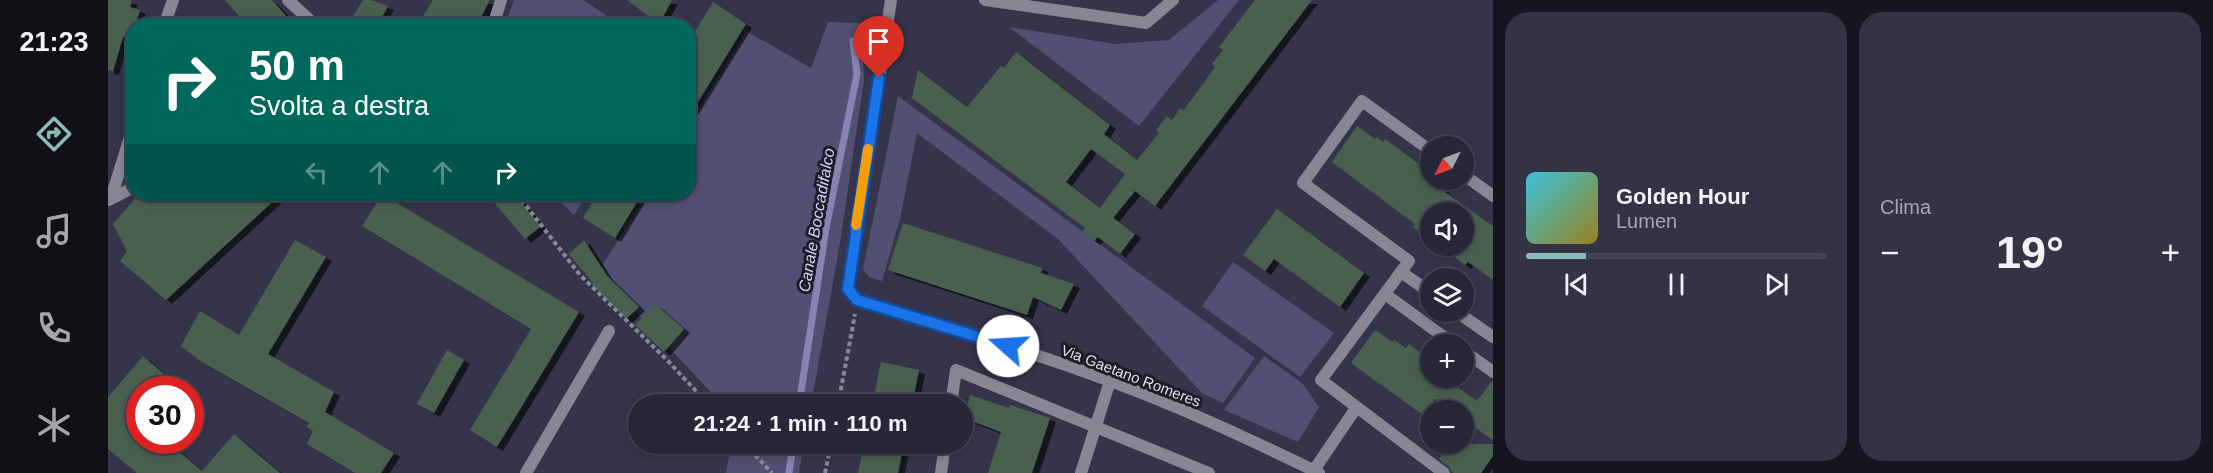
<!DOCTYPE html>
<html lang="it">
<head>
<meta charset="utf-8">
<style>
  body { margin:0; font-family:Arial,sans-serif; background:#343343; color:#f1f3f6; height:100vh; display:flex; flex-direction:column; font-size:22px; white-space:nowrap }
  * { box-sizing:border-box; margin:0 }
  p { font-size:20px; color:#a5a5ae }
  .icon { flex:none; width:33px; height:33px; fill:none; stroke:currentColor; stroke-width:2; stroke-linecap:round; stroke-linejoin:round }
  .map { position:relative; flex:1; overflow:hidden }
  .panel { display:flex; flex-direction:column; gap:12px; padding:12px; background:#16151f; width:720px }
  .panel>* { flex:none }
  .banner { position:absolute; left:18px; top:18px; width:570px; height:183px; border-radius:24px; box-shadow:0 3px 9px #0003,0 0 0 2px #444453; background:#00695c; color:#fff; overflow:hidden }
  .needle { width:39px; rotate:228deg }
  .fabs { position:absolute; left:1312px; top:136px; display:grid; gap:12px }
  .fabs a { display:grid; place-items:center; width:54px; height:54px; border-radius:50%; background:#282738; box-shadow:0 3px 9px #0003,0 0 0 2px #444453; font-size:30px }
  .speed { position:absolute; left:18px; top:376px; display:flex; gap:12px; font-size:30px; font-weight:700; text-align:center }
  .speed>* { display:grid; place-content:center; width:78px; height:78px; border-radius:50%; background:#282738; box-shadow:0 3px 9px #0003,0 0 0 2px #444453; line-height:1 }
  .speed .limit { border:9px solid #d22; background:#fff; color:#111 }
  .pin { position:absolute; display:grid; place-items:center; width:51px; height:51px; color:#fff; margin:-62px -26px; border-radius:50% 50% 50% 0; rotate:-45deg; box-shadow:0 0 6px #0007 }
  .pin .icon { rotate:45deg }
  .me { position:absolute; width:66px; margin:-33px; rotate:289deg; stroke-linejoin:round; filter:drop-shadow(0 0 4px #0008) }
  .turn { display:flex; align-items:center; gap:21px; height:126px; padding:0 24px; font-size:27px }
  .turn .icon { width:78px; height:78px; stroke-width:2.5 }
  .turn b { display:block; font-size:42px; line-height:51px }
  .lanes { display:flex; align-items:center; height:57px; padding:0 24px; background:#0003; justify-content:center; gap:30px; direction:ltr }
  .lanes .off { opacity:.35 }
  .big { font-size:45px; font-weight:700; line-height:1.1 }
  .panel .widget { flex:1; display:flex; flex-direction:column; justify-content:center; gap:9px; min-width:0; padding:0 21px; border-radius:24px; background:#343343 }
  .song { display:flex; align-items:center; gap:18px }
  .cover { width:72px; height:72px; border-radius:9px; background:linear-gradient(135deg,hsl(190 70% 55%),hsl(50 70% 35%)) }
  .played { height:6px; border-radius:3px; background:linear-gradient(90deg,#8bbbb9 20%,#444453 20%) }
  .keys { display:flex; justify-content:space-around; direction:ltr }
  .heat { display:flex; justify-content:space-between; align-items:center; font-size:33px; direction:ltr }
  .panel .tiles { flex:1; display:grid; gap:12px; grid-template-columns:repeat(2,1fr) }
  .trip { position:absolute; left:520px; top:394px; width:345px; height:60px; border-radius:30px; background:#282738; box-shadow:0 3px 9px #0003,0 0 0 2px #444453; font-weight:700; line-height:60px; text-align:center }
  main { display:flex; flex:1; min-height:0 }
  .tabs { display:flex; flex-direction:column; width:108px; justify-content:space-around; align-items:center; background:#101016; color:#a5a5ae }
  .tabs .icon { width:42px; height:42px }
  .tabs .active { color:#8bbbb9 }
  .tabs b { font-size:27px; color:#f1f3f6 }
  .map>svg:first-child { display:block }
  .green { fill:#515072 }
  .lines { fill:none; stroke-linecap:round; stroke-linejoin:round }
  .stream { stroke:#8584b4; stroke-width:7 }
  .building { fill:#496050; fill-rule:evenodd; filter:url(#shadow) }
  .path { stroke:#878799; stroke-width:4; stroke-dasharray:4.5 3; stroke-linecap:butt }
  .service { stroke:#878793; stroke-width:12 }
  .minor { stroke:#878793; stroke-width:12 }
  .route-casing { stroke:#114b97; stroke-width:15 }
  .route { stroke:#1a73e8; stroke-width:10 }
  .slow { stroke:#f59e0b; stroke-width:10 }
  .labels { text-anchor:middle; stroke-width:6; stroke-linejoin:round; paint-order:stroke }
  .street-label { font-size:15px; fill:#dfdfed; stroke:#1d1d27 }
  .water-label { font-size:16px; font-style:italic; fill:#d2d2fe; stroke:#1d1d27 }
</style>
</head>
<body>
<main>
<nav class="tabs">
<b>21:23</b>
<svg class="icon active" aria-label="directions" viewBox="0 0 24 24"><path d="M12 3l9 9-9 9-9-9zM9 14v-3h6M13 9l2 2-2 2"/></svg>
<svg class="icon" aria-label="music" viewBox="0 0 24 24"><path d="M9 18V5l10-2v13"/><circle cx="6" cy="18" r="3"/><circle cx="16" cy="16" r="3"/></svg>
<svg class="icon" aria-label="phone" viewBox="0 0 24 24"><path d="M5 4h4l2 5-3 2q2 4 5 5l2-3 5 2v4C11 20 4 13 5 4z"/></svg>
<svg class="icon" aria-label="climate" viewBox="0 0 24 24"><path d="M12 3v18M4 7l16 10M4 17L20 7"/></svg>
</nav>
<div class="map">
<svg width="1385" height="473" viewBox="0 0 1385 473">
  <defs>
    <filter id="shadow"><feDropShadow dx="6" dy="4" stdDeviation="0" flood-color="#0009"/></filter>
  </defs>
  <rect width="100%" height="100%" fill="#35344a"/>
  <g class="green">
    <polygon points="406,0 475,0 513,25 397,25"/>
    <polygon points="1110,0 1131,0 1031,126 901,27 1007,44 1061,40"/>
    <polygon points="720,22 753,23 756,80 732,243 703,405 615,405 490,272 539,194 580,194 581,125 638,31 703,68"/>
    <polygon points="790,96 1147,358 1115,403 1094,393 950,239 809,133 792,219 774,281 761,277 755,269"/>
    <polygon points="444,194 479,194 466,215"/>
    <polygon points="1125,262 1226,333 1192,377 1094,306"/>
    <polygon points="1156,356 1194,383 1211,407 1190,442 1116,410"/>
    <polygon points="623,444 696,444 691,473 618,473"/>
  </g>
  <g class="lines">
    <g class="stream">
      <polyline points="691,405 718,228 749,74 745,41"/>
      <polyline points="681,473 685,444"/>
    </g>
  </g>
  <g class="building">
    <polygon points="0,0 24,0 22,7 32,10 27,26 26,26 24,39 15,37 5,71 0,70"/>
    <polygon points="117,0 164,0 187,26 140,26"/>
    <polygon points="255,0 263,0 280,6 269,26 239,26"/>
    <polygon points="325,0 382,0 368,26 309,26"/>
    <polygon points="519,0 564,0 551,24"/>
    <path d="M1147 0H1204L1047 206 1027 191 1005 218 1027 234 1012 254 990 237 986 241 974 232 977 228 804 98 810 70 859 107 893 66 896 68 908 52 1002 125 996 134 1029 160 1051 133 1048 130 1059 116 1064 120 1072 108 1076 110 1107 67 1104 64 1115 50 1111 47ZM983 149 1017 174 992 208 958 182Z"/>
    <polygon points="605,2 638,24 580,118 580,43"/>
    <polygon points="1249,126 1267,139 1269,137 1275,142 1277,139 1291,149 1323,173 1323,180 1333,180 1338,184 1334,190 1385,226 1385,280 1360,262 1357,265 1332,246 1356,246 1356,213 1323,213 1323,240 1305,227 1307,224 1224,162"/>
    <polygon points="31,194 173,194 58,300 12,261 19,251 5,224"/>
    <polygon points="274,194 471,312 389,447 362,430 423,329 254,226"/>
    <polygon points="379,194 406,194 433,226 417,239"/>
    <polygon points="489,194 534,194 507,238 475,218"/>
    <polygon points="1169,209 1256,273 1232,307 1166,259 1157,271 1135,255"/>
    <polygon points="795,223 934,268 933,273 966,284 953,310 925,297 919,315 780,270"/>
    <polygon points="187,240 218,257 160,354 226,392 217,412 286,453 273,473 247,473 199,444 205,431 199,427 201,423 92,361 73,346 92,311 131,335"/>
    <polygon points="476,240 499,276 531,307 518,319 484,285 485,283 461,254"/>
    <polygon points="547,304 576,329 556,352 527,325"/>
    <polygon points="1267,330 1285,342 1286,340 1298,348 1301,344 1323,360 1323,378 1336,378 1369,401 1385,380 1385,440 1356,420 1356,411 1344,411 1327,399 1315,415 1243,363"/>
    <polygon points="339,350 356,360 326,413 309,404"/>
    <polygon points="35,356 56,374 42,390 32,390 32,441 58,441 94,471 126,434 172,473 29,473 0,449 0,397"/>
    <polygon points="773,362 811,370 804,405 764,405"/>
    <polygon points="862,395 901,408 902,405 942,418 924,473 880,473 893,432 856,418"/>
    <polygon points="756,444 796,444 790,473 750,473"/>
    <polygon points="1342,444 1385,444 1385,456 1373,473 1345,473 1341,467 1331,459"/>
  </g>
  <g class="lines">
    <g class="path">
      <polyline points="409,194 472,275 560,361 601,405"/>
      <polyline points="730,405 747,314"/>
      <polyline points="637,444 664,473"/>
      <polyline points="717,473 723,444"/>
    </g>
    <g class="service">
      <polyline points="1323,151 1254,101 1195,183 1301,261 1213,380 1336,473"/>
      <polyline points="1356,175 1385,196"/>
      <polyline points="1293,272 1323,293"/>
      <polyline points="1277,294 1347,345"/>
      <polyline points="1349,312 1385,337"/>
      <polyline points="1356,351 1385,372"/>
      <polyline points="1206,470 1248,408"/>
    </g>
    <g class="minor">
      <polyline points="180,0 208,26"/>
      <path d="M783 0 741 275 740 289 749 300C833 325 919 350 1002 381 1073 407 1143 440 1211 473"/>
      <polyline points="877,0 1038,23 1065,0"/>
      <polyline points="56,26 65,0"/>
      <polyline points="385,26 393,0"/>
      <polyline points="3,198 26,124"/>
      <polyline points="1,200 26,187"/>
      <polyline points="843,405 848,370 1101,473"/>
      <polyline points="418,473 501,331"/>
      <polyline points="833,473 837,444"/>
      <polyline points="973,473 1002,381"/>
    </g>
  </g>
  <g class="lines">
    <defs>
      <polyline id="route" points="771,78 740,289 749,300 900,346"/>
    </defs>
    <use href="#route" class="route-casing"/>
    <use href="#route" class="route"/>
    <polyline class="slow" points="748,225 760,149"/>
  </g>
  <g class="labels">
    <g class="street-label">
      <text transform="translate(1023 376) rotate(21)" y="5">Via Gaetano Romeres</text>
    </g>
    <g class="water-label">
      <text transform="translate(708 220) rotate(-80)" y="6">Canale Boccadifalco</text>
    </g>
  </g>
</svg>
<div class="fabs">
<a><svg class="needle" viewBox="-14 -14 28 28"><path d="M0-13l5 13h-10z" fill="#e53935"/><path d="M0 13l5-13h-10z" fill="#a5a5ae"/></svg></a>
<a><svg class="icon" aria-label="sound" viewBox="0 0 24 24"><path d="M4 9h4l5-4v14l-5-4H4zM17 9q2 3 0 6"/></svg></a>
<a><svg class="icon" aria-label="layers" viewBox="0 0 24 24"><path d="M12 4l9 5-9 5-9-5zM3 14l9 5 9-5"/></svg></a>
<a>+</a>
<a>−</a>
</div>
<div class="speed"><div class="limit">30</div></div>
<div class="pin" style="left:771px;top:78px;background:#d93025"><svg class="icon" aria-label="arrive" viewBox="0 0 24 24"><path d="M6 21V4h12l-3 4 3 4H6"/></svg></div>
<svg class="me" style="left:900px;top:346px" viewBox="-20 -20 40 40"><circle r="19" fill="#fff"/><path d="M0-13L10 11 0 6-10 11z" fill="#1a73e8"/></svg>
<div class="trip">21:24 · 1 min · 110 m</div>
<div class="banner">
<div class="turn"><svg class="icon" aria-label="right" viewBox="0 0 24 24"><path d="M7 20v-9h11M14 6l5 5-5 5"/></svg><div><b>50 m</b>Svolta a destra</div></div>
<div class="lanes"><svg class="icon off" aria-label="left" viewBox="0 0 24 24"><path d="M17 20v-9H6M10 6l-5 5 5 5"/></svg><svg class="icon off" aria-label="ahead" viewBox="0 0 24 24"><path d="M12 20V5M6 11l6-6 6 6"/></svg><svg class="icon off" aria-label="ahead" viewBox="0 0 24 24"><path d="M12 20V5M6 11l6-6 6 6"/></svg><svg class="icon" aria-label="right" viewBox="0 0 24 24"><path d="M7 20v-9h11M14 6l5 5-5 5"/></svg></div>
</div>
</div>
<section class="panel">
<div class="tiles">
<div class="widget">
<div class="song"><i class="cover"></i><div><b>Golden Hour</b><p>Lumen</p></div></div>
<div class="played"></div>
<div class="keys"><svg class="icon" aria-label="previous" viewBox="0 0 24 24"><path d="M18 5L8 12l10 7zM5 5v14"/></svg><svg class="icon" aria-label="pause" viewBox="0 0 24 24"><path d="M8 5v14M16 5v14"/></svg><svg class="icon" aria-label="next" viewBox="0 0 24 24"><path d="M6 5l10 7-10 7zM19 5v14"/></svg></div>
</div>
<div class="widget"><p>Clima</p>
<div class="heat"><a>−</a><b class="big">19°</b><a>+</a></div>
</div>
</div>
</section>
</main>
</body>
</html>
